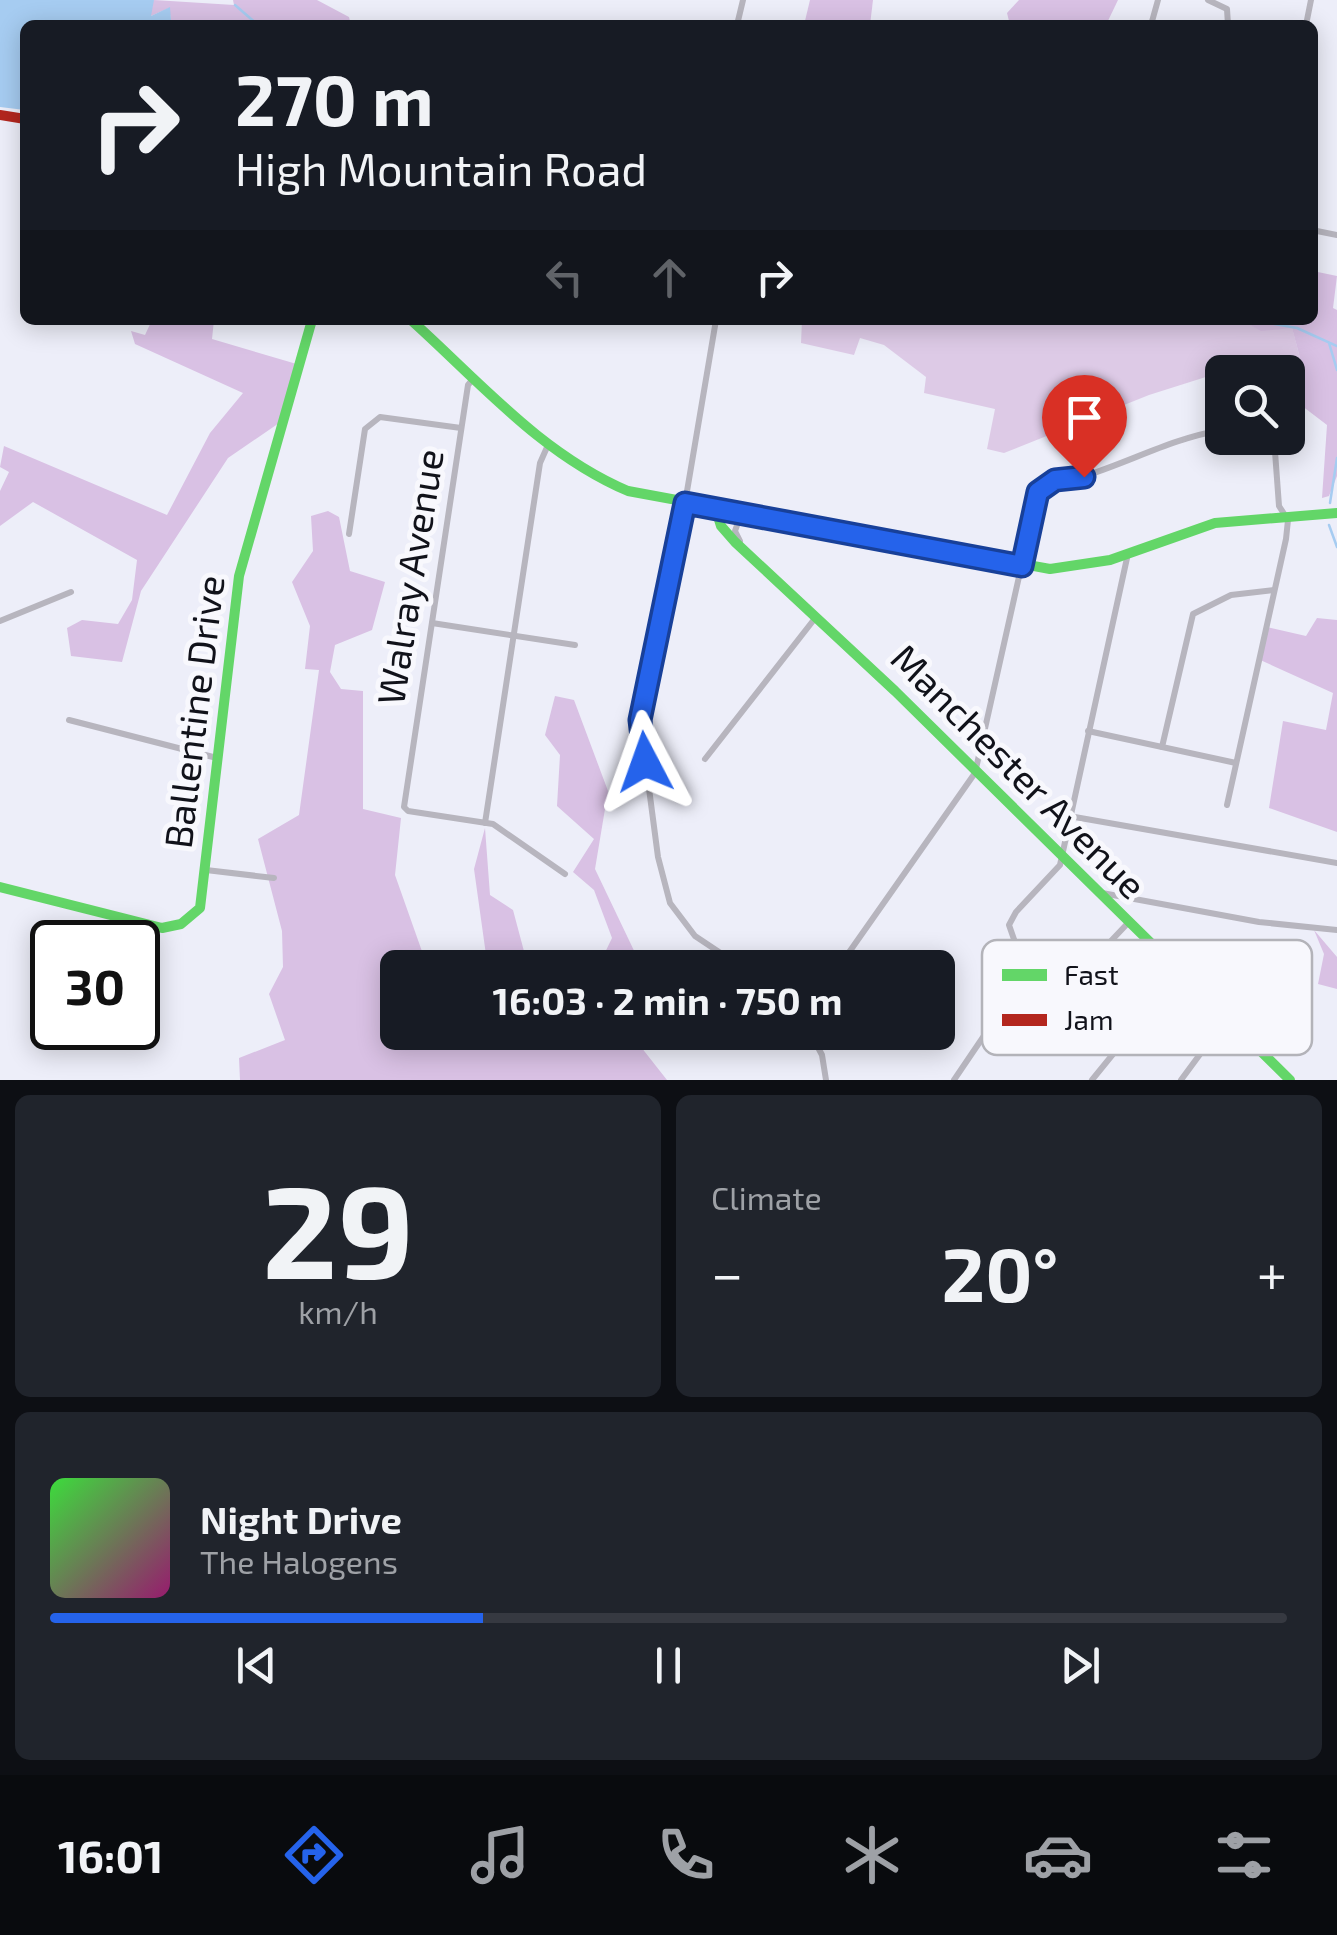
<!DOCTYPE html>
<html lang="en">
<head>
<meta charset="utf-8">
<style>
  body { margin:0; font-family:"Exo 2",sans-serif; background:#20242c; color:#f1f3f6; height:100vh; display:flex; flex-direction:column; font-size:38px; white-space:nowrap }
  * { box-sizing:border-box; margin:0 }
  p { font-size:32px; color:#9ea1a6 }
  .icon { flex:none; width:55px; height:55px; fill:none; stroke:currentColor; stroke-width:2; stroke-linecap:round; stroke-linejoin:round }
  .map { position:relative; height:1080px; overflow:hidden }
  .details { display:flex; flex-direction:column; gap:15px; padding:15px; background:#0d0f14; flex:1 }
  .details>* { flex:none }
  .top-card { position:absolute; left:20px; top:20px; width:1298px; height:305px; border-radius:15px; box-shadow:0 5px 25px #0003; background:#171b24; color:#f1f3f6; overflow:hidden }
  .tools { position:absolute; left:1205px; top:355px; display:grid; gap:20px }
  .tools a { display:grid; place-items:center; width:100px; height:100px; border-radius:15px; background:#171b24; box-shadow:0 5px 25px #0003; font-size:50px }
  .speed { position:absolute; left:30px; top:920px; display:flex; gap:20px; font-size:50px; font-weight:700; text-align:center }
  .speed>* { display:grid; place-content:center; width:130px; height:130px; border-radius:50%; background:#171b24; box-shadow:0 5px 25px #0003; line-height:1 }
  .speed .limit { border:5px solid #111; border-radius:15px; background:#fff; color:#111 }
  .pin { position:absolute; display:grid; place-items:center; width:85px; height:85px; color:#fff; margin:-102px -42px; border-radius:50% 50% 50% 0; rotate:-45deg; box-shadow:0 0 10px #0007 }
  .pin .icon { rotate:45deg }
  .me { position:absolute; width:110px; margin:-55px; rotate:356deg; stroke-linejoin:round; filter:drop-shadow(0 0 8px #0008) }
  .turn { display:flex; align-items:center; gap:35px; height:210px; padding:0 50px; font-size:45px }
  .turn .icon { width:130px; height:130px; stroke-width:2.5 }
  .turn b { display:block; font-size:70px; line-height:85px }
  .lanes { display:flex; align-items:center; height:95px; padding:0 50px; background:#0003; justify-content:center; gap:50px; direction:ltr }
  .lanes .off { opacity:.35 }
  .big { font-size:75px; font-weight:700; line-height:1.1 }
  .details .tile { flex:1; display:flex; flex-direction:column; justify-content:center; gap:15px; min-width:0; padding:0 35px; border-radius:15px; background:#20242c }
  .details .dial { align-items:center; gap:0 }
  .dial b { font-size:130px; line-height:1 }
  .song { display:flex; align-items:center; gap:30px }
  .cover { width:120px; height:120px; border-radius:15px; background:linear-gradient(135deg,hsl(120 70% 55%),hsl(320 70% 35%)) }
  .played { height:10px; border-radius:5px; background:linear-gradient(90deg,#2563eb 35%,#363941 35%) }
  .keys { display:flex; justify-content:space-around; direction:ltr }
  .heat { display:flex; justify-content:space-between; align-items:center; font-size:55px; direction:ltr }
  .details .tiles { flex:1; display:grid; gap:15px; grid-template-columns:1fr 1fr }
  .tile:last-child { grid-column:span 2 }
  .trip { position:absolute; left:380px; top:950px; width:575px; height:100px; border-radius:15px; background:#171b24; box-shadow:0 5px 25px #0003; font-weight:700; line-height:100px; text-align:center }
  .dock { display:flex; height:160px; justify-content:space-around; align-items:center; background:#090b0e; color:#9ea1a6 }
  .dock .icon { width:70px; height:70px }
  .dock .current { color:#2563eb }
  .dock b { font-size:45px; color:#f1f3f6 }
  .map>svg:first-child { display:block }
  .green { fill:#ddcae6 }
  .forest { fill:#d9c1e4 }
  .water { fill:#a6ccf1 }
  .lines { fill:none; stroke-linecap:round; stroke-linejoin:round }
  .stream { stroke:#a6ccf1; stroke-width:2.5 }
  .street { stroke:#b7b5be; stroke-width:6 }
  .fast { stroke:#63d668; stroke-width:10 }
  .jam { stroke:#b3261e; stroke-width:10 }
  .route-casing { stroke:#184099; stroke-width:25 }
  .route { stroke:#2563eb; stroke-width:18 }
  .labels { text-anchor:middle; stroke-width:10; stroke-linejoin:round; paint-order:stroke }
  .street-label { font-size:38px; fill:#11121a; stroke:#f8f8fd }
  .key { fill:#f8f8fd; stroke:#b3b3b9; stroke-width:2.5 }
  .key-label { font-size:28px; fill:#11121a }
</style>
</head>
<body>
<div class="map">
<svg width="1337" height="1080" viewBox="0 0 1337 1080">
  <rect width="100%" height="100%" fill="#edeef9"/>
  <polygon class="green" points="802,320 1241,320 1261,330 1292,327 1300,358 1291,388 1288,372 1253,372 1250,363 1149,395 1004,453 987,449 995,409 924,393 926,377 884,345 860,338 854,355 801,343"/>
  <g class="forest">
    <polygon points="154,0 234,5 233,0 317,0 349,17 351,25 162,25 171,20 169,8 151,16 150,4"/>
    <polygon points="810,0 873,0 870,25 804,25"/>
    <polygon points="1019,0 1118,0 1106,25 1010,25 1007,13"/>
    <polygon points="1313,271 1337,276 1333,308 1337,310 1337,476 1329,496 1322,498 1327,425 1289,396 1300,358 1292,328 1261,331 1241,320 1312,320"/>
    <polygon points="152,320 214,320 212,339 300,365 282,421 228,458 141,591 122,662 71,656 67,628 82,620 118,624 132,600 137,560 33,502 0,526 0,491 9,472 0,467 4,446 167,515 210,433 243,393 135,344 131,331 145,335"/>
    <polygon points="328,511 339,517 350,571 385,582 372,630 335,645 330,672 341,689 363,691 363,809 401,818 395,875 424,957 402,957 391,1009 397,1013 398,1032 630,1033 667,1080 240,1080 239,1058 285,1040 269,994 283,967 282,931 258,839 299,815 319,670 305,669 310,626 292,582 313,551 311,516"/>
    <polygon points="1317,618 1337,620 1337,832 1269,808 1283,721 1326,730 1333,693 1258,659 1267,627 1306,636"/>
    <polygon points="555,696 574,700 608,791 595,869 638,959 636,967 598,967 612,938 594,890 573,872 594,839 557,806 560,755 545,735"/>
    <polygon points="485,828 490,895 513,910 525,955 537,967 464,967 487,962 474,869"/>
    <polygon points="1314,930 1337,957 1337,989 1318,984 1324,954"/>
  </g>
  <polygon class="water" points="0,0 154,0 151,16 170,7 171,20 162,25 25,25 25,110 0,107"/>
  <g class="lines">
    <g class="stream">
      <polyline points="235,5 258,25"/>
      <polyline points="1251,320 1297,328 1337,346"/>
      <polyline points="1329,343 1337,370"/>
      <polyline points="1330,503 1337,458"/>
      <polyline points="1329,525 1337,547"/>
    </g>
    <g class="street">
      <polyline points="1208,0 1227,9 1228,25"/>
      <polyline points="737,25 743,0"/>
      <polyline points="1151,25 1158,0"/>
      <polyline points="1306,25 1311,0"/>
      <polyline points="1312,230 1337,235"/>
      <polyline points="716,320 685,503 640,720 658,857 670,903 695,936 743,968"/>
      <polyline points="473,379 468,385 404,807 408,811 493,824 565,874"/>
      <polyline points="349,534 365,429 380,417 461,428"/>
      <polyline points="740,541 735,531 741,514"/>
      <polyline points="0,621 71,592"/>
      <polyline points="432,623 575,645"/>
      <polyline points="69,720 217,758"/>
      <polyline points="1088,731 1236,763"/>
      <polyline points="1162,747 1193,614 1231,595 1274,590"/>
      <polyline points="705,759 816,617"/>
      <polyline points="1227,805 1286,539 1288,520 1279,506 1274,438"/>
      <polyline points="1069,816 1337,863"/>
      <polyline points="485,823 540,463 548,445"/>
      <polyline points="206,870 274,878"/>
      <polyline points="1102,893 1259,922 1337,930"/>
      <path d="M838 968 975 773 1038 492C1053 475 1069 482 1088 475 1134 460 1174 438 1222 430"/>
      <polyline points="138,977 151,925"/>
      <polyline points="1055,982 1016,945 1009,925 1016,912 1060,865 1127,558"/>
      <polyline points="70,1028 82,1028"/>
      <polyline points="810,1032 822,1055 826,1080"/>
      <polyline points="817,1044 828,1032"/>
      <polyline points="954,1080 996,1018 1091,962 1128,923"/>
      <polyline points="1092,1080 1179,973"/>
      <polyline points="1181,1080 1226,1019"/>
    </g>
    <g class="fast">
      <path d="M411 320C480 382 541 454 628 491L1050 569 1110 560 1215 523 1337 513"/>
      <polyline points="716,510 721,526 735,542 895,691 1290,1080"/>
      <polyline points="0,887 162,928 181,924 200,908 239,576 312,320"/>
    </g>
    <polyline class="jam" points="0,115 25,119"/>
  </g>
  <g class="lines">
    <defs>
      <polyline id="route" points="645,762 640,720 685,503 1022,566 1038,492 1055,480 1084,477"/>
    </defs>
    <use href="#route" class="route-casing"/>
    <use href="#route" class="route"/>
  </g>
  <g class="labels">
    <g class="street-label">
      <text transform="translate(411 577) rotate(-81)" y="13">Walray Avenue</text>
      <text transform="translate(195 712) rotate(-83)" y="13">Ballentine Drive</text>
      <text transform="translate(1018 772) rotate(45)" y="13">Manchester Avenue</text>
    </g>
  </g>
  <rect x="982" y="940" width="330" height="115" rx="15" class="key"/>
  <rect x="1002" y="969" width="45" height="12" fill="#63d668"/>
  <rect x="1002" y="1014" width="45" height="12" fill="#b3261e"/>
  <g class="key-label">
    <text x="1064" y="985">Fast</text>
    <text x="1064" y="1030">Jam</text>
  </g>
</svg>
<div class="tools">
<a><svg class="icon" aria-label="search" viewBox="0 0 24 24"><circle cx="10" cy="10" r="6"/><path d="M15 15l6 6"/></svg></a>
</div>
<div class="speed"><div class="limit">30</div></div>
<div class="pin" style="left:1084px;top:477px;background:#d93025"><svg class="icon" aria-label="arrive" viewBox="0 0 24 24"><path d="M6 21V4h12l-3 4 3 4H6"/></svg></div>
<svg class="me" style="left:645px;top:762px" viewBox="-20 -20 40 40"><path d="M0-17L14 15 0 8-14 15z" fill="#2563eb" stroke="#fff" stroke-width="4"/></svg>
<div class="trip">16:03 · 2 min · 750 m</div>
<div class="top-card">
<div class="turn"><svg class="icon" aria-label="right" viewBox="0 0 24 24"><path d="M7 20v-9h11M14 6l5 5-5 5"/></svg><div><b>270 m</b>High Mountain Road</div></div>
<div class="lanes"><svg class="icon off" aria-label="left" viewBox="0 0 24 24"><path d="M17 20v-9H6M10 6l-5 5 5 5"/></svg><svg class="icon off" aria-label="ahead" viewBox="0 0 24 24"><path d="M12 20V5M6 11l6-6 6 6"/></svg><svg class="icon" aria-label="right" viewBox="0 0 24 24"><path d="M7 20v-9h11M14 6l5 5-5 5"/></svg></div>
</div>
</div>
<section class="details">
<div class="tiles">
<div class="tile dial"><b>29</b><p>km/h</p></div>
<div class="tile"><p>Climate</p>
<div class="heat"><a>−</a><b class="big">20°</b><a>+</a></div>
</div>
<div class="tile">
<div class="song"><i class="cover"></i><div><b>Night Drive</b><p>The Halogens</p></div></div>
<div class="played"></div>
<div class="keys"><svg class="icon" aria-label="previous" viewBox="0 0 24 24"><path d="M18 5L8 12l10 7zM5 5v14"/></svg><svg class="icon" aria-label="pause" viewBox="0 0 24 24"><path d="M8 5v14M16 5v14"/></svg><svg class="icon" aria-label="next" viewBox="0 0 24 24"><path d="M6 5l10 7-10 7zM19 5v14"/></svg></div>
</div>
</div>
</section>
<nav class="dock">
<b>16:01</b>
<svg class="icon current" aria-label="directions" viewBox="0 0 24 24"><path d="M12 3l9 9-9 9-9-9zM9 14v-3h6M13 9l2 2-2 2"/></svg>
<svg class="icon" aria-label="music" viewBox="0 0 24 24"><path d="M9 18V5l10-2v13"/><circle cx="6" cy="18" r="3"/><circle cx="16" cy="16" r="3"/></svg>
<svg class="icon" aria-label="phone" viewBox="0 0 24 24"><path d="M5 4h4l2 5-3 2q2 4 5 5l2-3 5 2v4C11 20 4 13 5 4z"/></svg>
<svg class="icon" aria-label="climate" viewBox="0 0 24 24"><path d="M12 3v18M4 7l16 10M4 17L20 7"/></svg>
<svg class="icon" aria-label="car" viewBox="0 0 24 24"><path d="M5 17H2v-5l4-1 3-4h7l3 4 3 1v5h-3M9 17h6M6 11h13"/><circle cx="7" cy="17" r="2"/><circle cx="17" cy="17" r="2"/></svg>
<svg class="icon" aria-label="filters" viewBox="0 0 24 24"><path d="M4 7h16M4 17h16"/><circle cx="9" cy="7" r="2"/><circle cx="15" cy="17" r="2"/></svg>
</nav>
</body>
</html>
